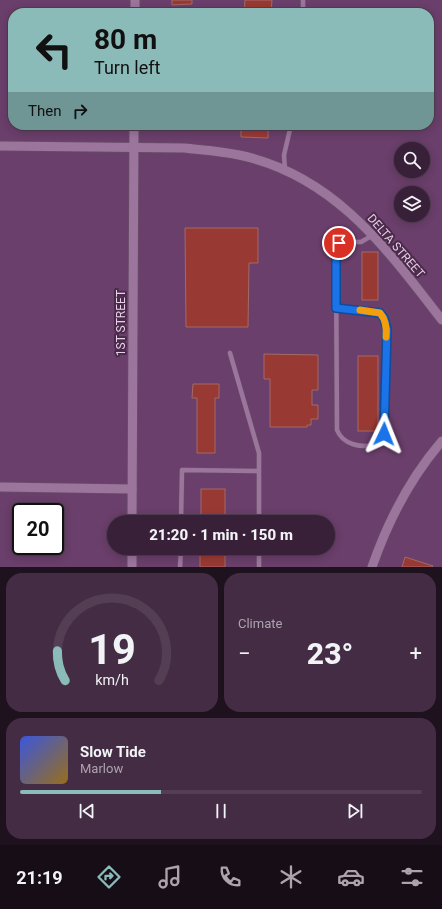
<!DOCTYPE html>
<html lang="en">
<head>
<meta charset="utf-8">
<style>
  body { margin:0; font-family:Roboto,sans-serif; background:#442d44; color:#f1f3f6; height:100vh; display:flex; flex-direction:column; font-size:15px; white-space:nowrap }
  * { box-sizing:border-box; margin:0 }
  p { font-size:13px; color:#aba3ae }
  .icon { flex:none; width:22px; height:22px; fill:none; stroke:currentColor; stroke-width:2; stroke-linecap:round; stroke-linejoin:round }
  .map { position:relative; height:567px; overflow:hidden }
  .drawer { display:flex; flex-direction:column; gap:6px; padding:6px; background:#1f121f; flex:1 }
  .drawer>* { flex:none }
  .guide { position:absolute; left:8px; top:8px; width:426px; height:122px; border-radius:16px; box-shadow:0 2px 10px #0003,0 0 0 1px #533e53; background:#8bbbb9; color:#111; overflow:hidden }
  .buttons { position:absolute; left:394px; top:142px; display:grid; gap:8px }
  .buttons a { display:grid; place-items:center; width:36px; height:36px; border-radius:50%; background:#392039; box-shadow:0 2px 10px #0003,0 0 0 1px #533e53; font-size:20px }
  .speed { position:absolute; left:12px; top:503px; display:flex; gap:8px; font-size:20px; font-weight:700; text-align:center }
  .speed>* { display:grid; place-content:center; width:52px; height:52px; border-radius:50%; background:#392039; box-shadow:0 2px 10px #0003,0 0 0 1px #533e53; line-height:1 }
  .speed .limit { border:2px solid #111; border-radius:6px; background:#fff; color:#111 }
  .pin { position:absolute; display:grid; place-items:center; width:34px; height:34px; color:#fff; margin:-17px; border:2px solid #fff; border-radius:50%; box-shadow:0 1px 4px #0007 }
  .me { position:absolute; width:44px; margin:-22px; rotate:2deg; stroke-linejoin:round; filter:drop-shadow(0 0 3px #0008) }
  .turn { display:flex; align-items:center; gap:14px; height:84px; padding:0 20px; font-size:18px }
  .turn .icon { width:52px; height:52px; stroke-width:2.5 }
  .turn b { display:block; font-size:28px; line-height:34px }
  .then { display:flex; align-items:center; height:38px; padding:0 20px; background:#0003; gap:8px; font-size:15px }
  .big { font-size:30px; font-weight:800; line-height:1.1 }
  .drawer .tile { flex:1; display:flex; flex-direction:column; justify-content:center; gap:6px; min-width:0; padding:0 14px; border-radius:16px; background:#442d44 }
  .drawer .dial { align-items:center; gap:0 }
  .dial svg { height:104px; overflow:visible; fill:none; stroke:#533e53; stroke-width:7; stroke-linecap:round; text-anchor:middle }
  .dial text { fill:#f1f3f6; stroke:none }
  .song { display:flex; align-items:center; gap:12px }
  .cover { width:48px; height:48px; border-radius:6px; background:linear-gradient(135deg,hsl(230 70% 55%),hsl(40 70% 35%)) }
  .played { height:4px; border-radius:2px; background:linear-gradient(90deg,#8bbbb9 35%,#533e53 35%) }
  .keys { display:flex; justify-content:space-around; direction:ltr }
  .heat { display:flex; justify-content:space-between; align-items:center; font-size:22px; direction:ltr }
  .drawer .tiles { flex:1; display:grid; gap:6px; grid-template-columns:1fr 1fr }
  .tile:last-child { grid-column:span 2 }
  .trip { position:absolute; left:107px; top:515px; width:228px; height:40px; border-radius:20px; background:#392039; box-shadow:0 2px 10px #0003,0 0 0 1px #533e53; font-weight:800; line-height:40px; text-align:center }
  .tab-bar { display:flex; height:64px; justify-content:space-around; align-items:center; background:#170d17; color:#aba3ae }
  .tab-bar .icon { width:28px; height:28px }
  .tab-bar .current { color:#8bbbb9 }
  .tab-bar b { font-size:18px; color:#f1f3f6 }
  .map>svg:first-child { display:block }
  .green { fill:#6a3f6b; fill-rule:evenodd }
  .building { fill:#993934; stroke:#a36b65 }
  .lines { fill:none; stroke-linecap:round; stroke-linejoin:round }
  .lane-casing { stroke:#674a68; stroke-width:6 }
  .street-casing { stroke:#674a68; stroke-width:11 }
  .lane { stroke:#9c759c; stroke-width:4.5 }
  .street { stroke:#9c759c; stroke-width:9 }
  .route-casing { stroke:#114b97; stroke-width:10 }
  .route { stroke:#1a73e8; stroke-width:7 }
  .slow { stroke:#f59e0b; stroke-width:7 }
  .labels { text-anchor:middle; stroke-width:4; stroke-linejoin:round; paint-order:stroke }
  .street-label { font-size:12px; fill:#e6d1e6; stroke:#4c2a4c }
</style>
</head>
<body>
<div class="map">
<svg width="442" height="567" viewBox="0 0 442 567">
  <rect width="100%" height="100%" fill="#4c2a4c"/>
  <path class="green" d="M0 0H442V567H0ZM13 13H429V125H13ZM401 149H423V171H401ZM401 193H423V215H401ZM21 512H55V546H21ZM114 522H328V548H114Z"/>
  <g class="building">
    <polygon points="172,0 192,0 192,4 172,5"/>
    <polygon points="245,0 272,0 271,13 244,13"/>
    <polygon points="241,125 268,125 268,138 241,137"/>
    <polygon points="185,228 258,228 258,263 249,263 248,327 186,327"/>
    <rect x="362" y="252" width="16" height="48"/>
    <polygon points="264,354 318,355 318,390 312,390 312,405 318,405 318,419 311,419 311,425 307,425 307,427 270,427 270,379 264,379"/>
    <rect x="358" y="356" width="20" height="75"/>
    <polygon points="193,384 219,384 219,398 215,398 215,453 197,453 197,398 192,398"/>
    <rect x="201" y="489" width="24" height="33"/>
    <rect x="200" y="548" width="25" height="19"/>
    <polygon points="405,557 433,566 432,567 402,567"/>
  </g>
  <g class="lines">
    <defs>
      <g id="lane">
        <polyline points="303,13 303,0"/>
        <polyline points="285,170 284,155 291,125"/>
        <path d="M337 307C345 308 376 310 381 314 385 317 386 324 387 329L383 434 376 445C361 448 343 445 337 430L336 253 339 243 345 242H361L373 235"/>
        <polyline points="230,353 259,453 259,522"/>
        <polyline points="181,522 182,470 259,471"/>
        <polyline points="180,567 181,548"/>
        <polyline points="259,567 259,548"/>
      </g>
      <g id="street">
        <polyline points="135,13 135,0"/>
        <path d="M0 146 184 148C202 150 221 151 239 155 334 175 386 248 442 320"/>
        <polyline points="0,487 132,489"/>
        <polyline points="132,522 134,125"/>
        <polyline points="132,567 132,548"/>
        <path d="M372 567C388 521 410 478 442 441"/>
      </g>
    </defs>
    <use href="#lane" class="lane-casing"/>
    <use href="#street" class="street-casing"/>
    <use href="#lane" class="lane"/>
    <use href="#street" class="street"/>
  </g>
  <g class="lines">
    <defs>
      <polyline id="route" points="339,243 336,254 336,308 380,313 384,318 387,329 384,434"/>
    </defs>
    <use href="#route" class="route-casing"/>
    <use href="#route" class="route"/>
    <path class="slow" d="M360 310 380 313C386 320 387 328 386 337"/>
  </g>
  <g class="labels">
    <g class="street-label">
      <text transform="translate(396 246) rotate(49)" y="4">DELTA STREET</text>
      <text transform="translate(121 323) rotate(-90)" y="4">1ST STREET</text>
    </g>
  </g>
</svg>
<div class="buttons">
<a><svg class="icon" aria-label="search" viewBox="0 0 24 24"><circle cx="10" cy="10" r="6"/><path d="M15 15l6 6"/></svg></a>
<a><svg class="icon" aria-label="layers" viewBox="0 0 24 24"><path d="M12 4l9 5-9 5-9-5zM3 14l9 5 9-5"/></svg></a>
</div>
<div class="speed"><div class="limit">20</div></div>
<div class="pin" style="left:339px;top:243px;background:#d93025"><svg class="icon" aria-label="arrive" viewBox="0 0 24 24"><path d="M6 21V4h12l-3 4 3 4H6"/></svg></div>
<svg class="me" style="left:384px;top:434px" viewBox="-20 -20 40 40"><path d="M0-17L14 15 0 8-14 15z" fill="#1a73e8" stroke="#fff" stroke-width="4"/></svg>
<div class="trip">21:20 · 1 min · 150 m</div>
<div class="guide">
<div class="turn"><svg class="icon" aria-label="left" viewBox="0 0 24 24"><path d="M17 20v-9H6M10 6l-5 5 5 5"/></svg><div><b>80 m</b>Turn left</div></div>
<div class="then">Then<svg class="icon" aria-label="right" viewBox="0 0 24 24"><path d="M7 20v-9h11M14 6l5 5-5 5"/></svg></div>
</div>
</div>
<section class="drawer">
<div class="tiles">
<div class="tile dial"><svg viewBox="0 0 100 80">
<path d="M14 69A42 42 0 1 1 86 69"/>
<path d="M14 69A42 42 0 0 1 8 46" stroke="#8bbbb9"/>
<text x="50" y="56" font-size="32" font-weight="700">19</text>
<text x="50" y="72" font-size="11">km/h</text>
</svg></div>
<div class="tile"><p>Climate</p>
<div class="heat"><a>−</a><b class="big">23°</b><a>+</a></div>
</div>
<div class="tile">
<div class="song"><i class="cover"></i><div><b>Slow Tide</b><p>Marlow</p></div></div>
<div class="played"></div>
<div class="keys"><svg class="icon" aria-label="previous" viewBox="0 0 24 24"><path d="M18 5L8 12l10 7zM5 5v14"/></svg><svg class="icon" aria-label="pause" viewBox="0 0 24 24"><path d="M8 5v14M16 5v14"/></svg><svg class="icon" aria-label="next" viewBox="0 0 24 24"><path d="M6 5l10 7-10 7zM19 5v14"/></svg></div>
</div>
</div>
</section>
<nav class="tab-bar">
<b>21:19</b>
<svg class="icon current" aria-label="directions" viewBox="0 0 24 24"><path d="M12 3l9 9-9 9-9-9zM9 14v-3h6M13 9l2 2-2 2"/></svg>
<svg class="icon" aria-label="music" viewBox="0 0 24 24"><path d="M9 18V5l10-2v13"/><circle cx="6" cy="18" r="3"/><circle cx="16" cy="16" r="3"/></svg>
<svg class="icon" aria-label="phone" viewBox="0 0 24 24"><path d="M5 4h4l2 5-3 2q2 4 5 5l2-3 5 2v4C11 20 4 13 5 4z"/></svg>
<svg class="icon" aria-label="climate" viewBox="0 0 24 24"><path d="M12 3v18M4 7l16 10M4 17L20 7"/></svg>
<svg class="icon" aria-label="car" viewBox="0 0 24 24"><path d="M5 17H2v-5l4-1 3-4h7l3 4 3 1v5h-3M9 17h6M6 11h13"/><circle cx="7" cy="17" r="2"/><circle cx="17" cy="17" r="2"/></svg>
<svg class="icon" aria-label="filters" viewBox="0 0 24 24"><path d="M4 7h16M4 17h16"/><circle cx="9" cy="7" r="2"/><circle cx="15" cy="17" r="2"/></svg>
</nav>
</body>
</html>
